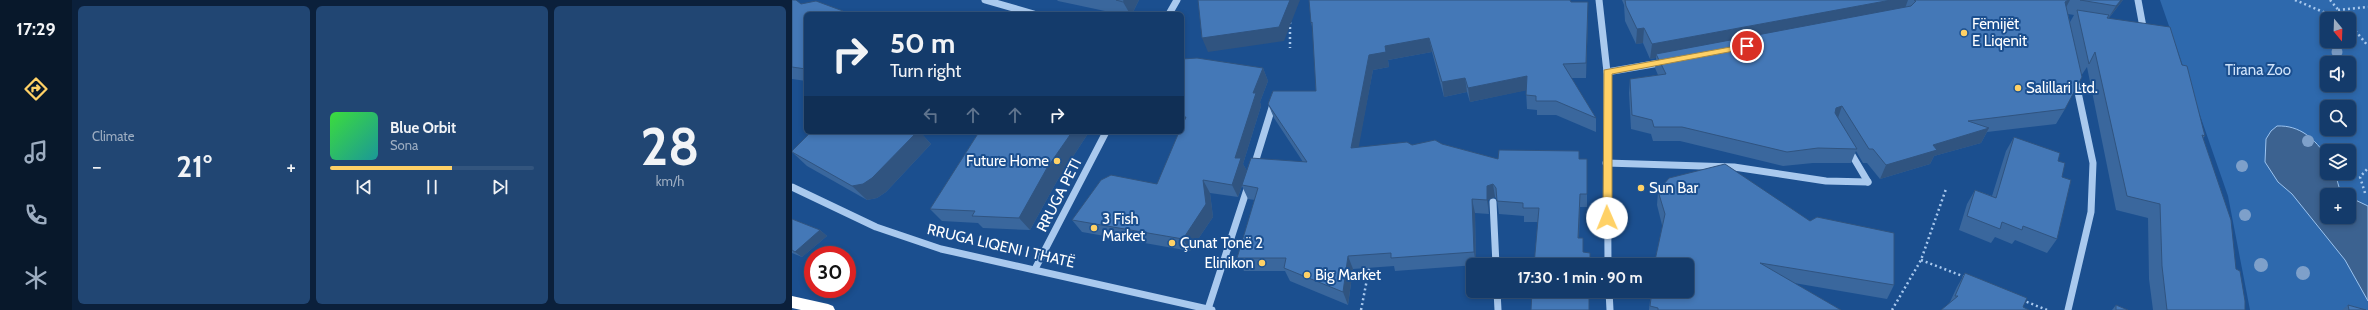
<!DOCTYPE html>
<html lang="en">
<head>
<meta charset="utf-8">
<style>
  body { margin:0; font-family:Cabin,sans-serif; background:#214673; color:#f1f3f6; height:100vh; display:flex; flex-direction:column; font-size:15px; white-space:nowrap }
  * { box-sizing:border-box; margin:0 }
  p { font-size:13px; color:#9dadc1 }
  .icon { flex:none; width:22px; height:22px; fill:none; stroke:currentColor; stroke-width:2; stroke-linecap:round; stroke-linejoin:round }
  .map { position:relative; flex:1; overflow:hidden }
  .drawer { display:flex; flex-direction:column; gap:6px; padding:6px; background:#0b203b; width:720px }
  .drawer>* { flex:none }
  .guide { position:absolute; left:12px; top:12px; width:380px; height:122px; border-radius:6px; box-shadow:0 2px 6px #0003,0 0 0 1px #33557e; background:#143b6b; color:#f1f3f6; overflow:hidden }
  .needle { width:26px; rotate:161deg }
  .buttons { position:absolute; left:1528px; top:12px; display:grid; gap:8px }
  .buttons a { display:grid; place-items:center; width:36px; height:36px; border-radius:6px; background:#143b6b; box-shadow:0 2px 6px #0003,0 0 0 1px #33557e; font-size:20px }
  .speed { position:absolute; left:12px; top:246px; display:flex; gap:8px; font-size:20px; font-weight:700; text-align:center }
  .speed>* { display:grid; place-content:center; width:52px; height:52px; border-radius:50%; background:#143b6b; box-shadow:0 2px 6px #0003,0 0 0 1px #33557e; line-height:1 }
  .speed .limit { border:6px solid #d22; background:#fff; color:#111 }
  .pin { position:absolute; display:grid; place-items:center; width:34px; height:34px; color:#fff; margin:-17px; border:2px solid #fff; border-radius:50%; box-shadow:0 1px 4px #0007 }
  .me { position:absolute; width:44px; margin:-22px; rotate:359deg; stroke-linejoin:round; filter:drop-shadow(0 0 3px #0008) }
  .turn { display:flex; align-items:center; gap:14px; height:84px; padding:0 20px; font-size:18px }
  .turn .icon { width:52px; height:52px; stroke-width:2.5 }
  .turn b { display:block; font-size:28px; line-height:34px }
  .lanes { display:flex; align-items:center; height:38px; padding:0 20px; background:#0003; justify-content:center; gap:20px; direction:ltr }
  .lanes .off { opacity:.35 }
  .big { font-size:30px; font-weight:700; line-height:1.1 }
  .drawer .tile { flex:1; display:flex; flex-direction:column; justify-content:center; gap:6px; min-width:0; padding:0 14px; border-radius:6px; background:#214673 }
  .drawer .dial { align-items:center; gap:0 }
  .dial b { font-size:52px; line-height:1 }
  .song { display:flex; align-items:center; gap:12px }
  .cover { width:48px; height:48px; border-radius:6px; background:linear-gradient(135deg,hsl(120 70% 55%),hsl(180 70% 35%)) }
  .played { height:4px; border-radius:2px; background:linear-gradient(90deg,#ffd166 60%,#33557e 60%) }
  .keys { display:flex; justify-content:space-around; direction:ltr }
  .heat { display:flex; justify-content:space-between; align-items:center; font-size:22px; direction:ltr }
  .drawer .tiles { flex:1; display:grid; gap:6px; grid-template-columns:repeat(3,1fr) }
  .trip { position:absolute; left:674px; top:258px; width:228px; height:40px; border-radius:6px; background:#143b6b; box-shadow:0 2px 6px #0003,0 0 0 1px #33557e; font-weight:700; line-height:40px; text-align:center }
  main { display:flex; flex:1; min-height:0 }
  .tabs { display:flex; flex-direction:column; width:72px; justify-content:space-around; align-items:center; background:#08182b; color:#9dadc1 }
  .tabs .icon { width:28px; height:28px }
  .tabs .active { color:#ffd166 }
  .tabs b { font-size:18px; color:#f1f3f6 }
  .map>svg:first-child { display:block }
  .green { fill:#2e69ad; fill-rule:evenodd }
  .water { fill:#3c6290; stroke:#9cc4f0 }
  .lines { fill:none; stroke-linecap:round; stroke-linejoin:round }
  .path { stroke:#a9c9ee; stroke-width:2.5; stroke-dasharray:2 3; stroke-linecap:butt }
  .minor { stroke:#a9c9ee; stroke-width:7 }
  .highway { fill:#fff; fill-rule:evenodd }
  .tree { fill:#7ea0ca }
  .wall { fill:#3a679d; fill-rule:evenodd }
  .shaded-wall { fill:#305480 }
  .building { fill:#4478b7; stroke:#305480 }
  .route { fill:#ffd166; stroke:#a68842 }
  .poi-dot { fill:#ffd166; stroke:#1b4f8f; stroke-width:1.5 }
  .labels { text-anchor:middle; stroke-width:4; stroke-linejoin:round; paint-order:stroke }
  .poi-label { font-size:15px; fill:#fff; stroke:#1b4f8f; text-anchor:start }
  .park-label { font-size:15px; fill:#cfe3fa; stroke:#1b4f8f }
  .street-label { font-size:15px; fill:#fff; stroke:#1b4f8f }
</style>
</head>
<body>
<main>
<nav class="tabs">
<b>17:29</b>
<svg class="icon active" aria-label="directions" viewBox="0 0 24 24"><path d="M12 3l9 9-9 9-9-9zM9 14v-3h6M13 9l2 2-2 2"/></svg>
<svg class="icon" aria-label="music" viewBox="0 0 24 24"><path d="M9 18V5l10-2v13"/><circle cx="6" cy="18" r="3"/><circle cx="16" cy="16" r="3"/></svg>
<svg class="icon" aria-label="phone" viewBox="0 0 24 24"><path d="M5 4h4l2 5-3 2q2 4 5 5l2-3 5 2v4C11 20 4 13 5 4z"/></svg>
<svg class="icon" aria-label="climate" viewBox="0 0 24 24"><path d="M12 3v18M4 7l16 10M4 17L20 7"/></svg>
</nav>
<section class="drawer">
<div class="tiles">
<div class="tile"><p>Climate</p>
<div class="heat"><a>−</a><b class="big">21°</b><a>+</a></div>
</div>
<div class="tile">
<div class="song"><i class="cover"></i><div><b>Blue Orbit</b><p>Sona</p></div></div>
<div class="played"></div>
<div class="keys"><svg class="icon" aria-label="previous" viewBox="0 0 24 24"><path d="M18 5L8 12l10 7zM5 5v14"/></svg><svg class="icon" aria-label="pause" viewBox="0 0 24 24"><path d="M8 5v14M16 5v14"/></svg><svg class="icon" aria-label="next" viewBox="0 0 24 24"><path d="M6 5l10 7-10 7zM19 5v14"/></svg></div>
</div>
<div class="tile dial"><b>28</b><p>km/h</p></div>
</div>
</section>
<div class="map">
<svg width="1576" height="310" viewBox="0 0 1576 310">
  <rect width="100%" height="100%" fill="#1b4f8f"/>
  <path class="green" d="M1368 0H1576V310H1458L1436 196ZM1535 19H1557V41H1535ZM1535 63H1557V85H1535ZM1535 107H1557V129H1535ZM1535 151H1557V173H1535ZM1535 195H1557V217H1535Z"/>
  <path class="water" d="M1485 126C1508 125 1523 139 1535 157V173H1543L1547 187 1554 195H1535V217H1557V197L1576 206V301L1553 260 1500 194 1486 182 1473 162 1474 139 1479 131Z"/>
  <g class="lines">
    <g class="path">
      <polyline points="1503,0 1548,19"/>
      <polyline points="1538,0 1554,19"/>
      <polyline points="1546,10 1576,7"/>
      <polyline points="498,22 498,48"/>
      <polyline points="1557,23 1576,46"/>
      <polyline points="1573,193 1568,177 1576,168"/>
      <polyline points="1129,260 1173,277"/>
      <polyline points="1230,300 1255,310"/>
      <polyline points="569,310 578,264"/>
      <polyline points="1100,310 1129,260 1154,189"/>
    </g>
    <g class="minor">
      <polyline points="193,0 242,14"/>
      <polyline points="807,0 815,72 816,265"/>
      <polyline points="1346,0 1351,27 1347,28"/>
      <polyline points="377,14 385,0"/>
      <polyline points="815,72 873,62"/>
      <polyline points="1057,150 1076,182"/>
      <polyline points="814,163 942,167 1034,181 1076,182"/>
      <polyline points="462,166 482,101"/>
      <polyline points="0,187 84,227 149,249 420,310"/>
      <polyline points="701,202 704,265"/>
      <polyline points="243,269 314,132"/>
      <polyline points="705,291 706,310"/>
      <polyline points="817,291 818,310"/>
      <polyline points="416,309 456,186"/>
      <polyline points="1276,310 1299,212 1301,163 1283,78"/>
    </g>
    <polygon class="highway" points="0,296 36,304 41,306 43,310 9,310 0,308"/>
  </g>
  <g class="tree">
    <circle cx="1545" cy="52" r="5.5"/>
    <circle cx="1516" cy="141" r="6"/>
    <circle cx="1450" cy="166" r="6"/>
    <circle cx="1453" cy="215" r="6"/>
    <circle cx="1469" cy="265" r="7"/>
    <circle cx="1511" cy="273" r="7"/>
  </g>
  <g class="wall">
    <polygon points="0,0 9,4 51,11 54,14 14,14 14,81 0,79"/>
    <polygon points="265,0 347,0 340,14 327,14 266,1"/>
    <path d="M830 0H1331L1317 18 1390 65 1413 136 1411 138 1444 269 1453 310H1361L1357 279 1356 218 1324 210 1295 67 1289 76 1273 109 1264 124 1195 132 1189 143 1142 156 1138 164 1088 179 1075 163H1071L1064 151 1059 163H1021L991 166 888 141H861L859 134 839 129 837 93 838 79 866 75 863 68 864 58 858 59 851 43 844 44 833 21 832 5ZM1276 14 1282 15 1278 22Z"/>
    <polygon points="779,2 796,16 794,78 779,78 804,118 804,132 764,115 745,115 745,110 735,109 734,90 678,102 675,92 652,97 640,52 596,60 597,67 581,70 566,147 650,144 706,159 787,159 795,194 795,207 788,207 787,238 791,252 798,265 746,222 732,222 732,216 707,214 705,200 703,197 696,200 697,214 683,213 684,265 603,271 602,266 561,269 556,305 498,281 493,271 452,271 445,258 463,200 456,199 450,186 446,197 418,193 421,217 398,251 290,232 280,220 365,184 390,132 390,59 471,68 476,81 468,102 469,106 451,164 455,171 511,162 482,118 476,104 524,91 521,30 519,23"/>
    <polygon points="19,132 128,132 139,144 94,192 85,198 75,200 15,166 0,152"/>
    <polygon points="187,132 297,132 265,181 238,230 191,228 186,223 150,221 138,209"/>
    <polygon points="1222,137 1266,161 1270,177 1265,239 1255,253 1223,240 1220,244 1203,237 1199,243 1167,230 1175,204 1183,190 1200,196 1214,151"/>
    <polygon points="866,191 1102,285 1095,299 1002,283 1049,310 857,310 859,291 895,291 870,225 865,205"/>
    <polygon points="0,219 28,230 35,236 10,257 0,253"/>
    <polygon points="1173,273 1231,307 1157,304 1165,287"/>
    <polygon points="1324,305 1336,310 1320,310"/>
    <polygon points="1556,305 1574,310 1550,310"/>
  </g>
  <g class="shaded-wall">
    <polygon points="332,0 347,0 340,14 338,14 331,2"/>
    <polygon points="498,0 508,0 492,41 416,52 410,38"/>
    <polygon points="1099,0 1116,0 1112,11 864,54 864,58 858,59 860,44"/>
    <polygon points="1276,0 1278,0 1271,13 1273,2"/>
    <polygon points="1329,0 1331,0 1315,20 1324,6"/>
    <polygon points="796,2 796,16 794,78 794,63"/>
    <polygon points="852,28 851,43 844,44 845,29"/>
    <polygon points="637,38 640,52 596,60 597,67 581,70 564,162 559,148 577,55 593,46"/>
    <polygon points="471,68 476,81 468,102 469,106 451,164 455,171 446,197 440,185 443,158 461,93"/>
    <polygon points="735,76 736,90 678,102 676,88"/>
    <polygon points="673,78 675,92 652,97 650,82"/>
    <polygon points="1050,106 1045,121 1039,122 1044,108"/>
    <polygon points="1197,128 1189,143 1142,156 1138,164 1088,179 1094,165 1141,145"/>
    <polygon points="111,132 128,132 139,144 94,192 85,198 75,200 60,186"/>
    <polygon points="280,132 297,132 265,181 238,230 227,218 255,168"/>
    <polygon points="411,180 418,193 421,217 398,251 391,239"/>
    <polygon points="701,184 703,197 696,200 697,214 695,200 695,186"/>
    <polygon points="788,194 788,207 786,251 786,238"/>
    <polygon points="680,199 683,213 684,265 682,252"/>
    <polygon points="28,230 35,236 10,257 3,252"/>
    <polygon points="556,256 561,269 556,305 551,292"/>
  </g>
  <g class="building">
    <polygon points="0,0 4,0 9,4 24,1 51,11 50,14 14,14 14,69 0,67"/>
    <polygon points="324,0 332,0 331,2"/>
    <polygon points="406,0 498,0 487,27 410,38"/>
    <polygon points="517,0 778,0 779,2 796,2 794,63 771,64 804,118 764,101 744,101 744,96 734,95 735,76 676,88 673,78 650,82 637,38 593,46 594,52 577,55 559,148 615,142 620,145 643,140 650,144 706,159 707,150 787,151 787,159 795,159 795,194 788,194 786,238 791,238 791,252 798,253 798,265 742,265 747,208 731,208 731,203 705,201 704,188 701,184 695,186 695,200 680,199 682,252 599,258 599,253 556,256 551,292 492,268 494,258 445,258 466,188 450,185 459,158 515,162 476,104 481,91 524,91 520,22 519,23"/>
    <polygon points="833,0 1099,0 860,44 852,28 845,29 834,6"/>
    <polygon points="1122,0 1276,0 1273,2 1290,77 1273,109 1176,121 1197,128 1141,145 1145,150 1094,165 1081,149 1077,149 1050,106 1044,108 1043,113 1065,149 1026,148 995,152 890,127 862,127 860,120 840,115 838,79 874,74 864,54 1119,6 1124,1"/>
    <polygon points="1288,0 1329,0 1324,6"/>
    <polygon points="1285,10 1317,15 1315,18 1378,27 1390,65 1395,66 1413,136 1410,135 1439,220 1444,269 1448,271 1453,301 1453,310 1375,310 1370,266 1368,204 1335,196 1303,52 1297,64"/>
    <polygon points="405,58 471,68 461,93 464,93 443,158 449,158 440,185 411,180 414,204 391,239 280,220 309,180 319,175 365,184 387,132 390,132 390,126 394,117 390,117 390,59"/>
    <polygon points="19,132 125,132 80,178 71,184 60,186 0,152 0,151"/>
    <polygon points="187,132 280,132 255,168 227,218 180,216 183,211 138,209"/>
    <polygon points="1222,137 1268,153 1266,161 1273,163 1270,177 1279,180 1265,239 1231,226 1230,230 1210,222 1208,229 1175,216 1183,190 1204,198"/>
    <polygon points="933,164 1018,221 1025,217 1102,233 1102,285 968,263 1049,310 866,310 866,308 858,306 860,291 895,291 895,265 862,265 873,214 866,191 877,178"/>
    <polygon points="0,219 28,230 3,252 0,250"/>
    <polygon points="1173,273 1235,298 1231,307 1237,310 1149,310 1166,296 1163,296"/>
    <polygon points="740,291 797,291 797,310 739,310"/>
    <polygon points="1324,305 1336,310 1324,310"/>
    <polygon points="1556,305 1574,310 1557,310"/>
  </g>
  <polygon class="route" points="955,44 958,44 958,48 820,74 820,218 818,221 811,221 812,70"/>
  <g class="poi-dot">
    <circle cx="1172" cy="33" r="4"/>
    <circle cx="1226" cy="88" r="4"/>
    <circle cx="265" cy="161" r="4"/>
    <circle cx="849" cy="188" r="4"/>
    <circle cx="302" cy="228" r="4"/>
    <circle cx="380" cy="243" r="4"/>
    <circle cx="470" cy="263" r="4"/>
    <circle cx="515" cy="275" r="4"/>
  </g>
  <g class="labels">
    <g class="poi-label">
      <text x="1180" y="29">Fëmijët<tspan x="1180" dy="17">E Liqenit</tspan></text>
      <text x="1234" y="93">Salillari Ltd.</text>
      <text x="257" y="166" text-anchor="end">Future Home</text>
      <text x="857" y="193">Sun Bar</text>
      <text x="310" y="224">3 Fish<tspan x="310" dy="17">Market</tspan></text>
      <text x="388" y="248">Çunat Tonë 2</text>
      <text x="462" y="268" text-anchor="end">Elinikon</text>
      <text x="523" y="280">Big Market</text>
    </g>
    <g class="park-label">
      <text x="1466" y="75">Tirana Zoo</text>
    </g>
    <g class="street-label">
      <text transform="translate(267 195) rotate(-63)" y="5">RRUGA PETI</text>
      <text transform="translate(209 246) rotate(13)" y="5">RRUGA LIQENI I THATË</text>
    </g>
  </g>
</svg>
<div class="buttons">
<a><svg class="needle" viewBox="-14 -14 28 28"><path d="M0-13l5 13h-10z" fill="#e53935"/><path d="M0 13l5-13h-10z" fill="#9dadc1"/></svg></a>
<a><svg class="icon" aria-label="sound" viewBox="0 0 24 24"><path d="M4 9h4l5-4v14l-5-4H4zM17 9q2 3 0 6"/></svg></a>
<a><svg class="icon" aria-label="search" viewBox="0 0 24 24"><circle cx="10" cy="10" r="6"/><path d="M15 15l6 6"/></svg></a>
<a><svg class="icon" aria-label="layers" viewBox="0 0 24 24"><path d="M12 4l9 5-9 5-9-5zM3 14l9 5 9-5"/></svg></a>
<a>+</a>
</div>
<div class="speed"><div class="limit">30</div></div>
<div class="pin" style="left:955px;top:46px;background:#d93025"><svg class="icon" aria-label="arrive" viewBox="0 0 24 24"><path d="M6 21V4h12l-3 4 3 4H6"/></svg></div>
<svg class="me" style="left:815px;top:218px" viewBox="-20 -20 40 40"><circle r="19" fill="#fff"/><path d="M0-13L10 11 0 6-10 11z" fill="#ffd166"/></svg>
<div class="trip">17:30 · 1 min · 90 m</div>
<div class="guide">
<div class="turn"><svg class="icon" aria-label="right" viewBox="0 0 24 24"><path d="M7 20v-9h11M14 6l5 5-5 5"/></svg><div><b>50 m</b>Turn right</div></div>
<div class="lanes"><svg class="icon off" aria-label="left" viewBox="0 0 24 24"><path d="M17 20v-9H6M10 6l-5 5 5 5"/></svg><svg class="icon off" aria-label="ahead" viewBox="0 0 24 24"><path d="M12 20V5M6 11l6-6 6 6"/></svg><svg class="icon off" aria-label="ahead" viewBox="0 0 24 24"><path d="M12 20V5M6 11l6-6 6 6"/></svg><svg class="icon" aria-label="right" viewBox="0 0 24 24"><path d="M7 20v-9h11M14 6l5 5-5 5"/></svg></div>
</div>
</div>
</main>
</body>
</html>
